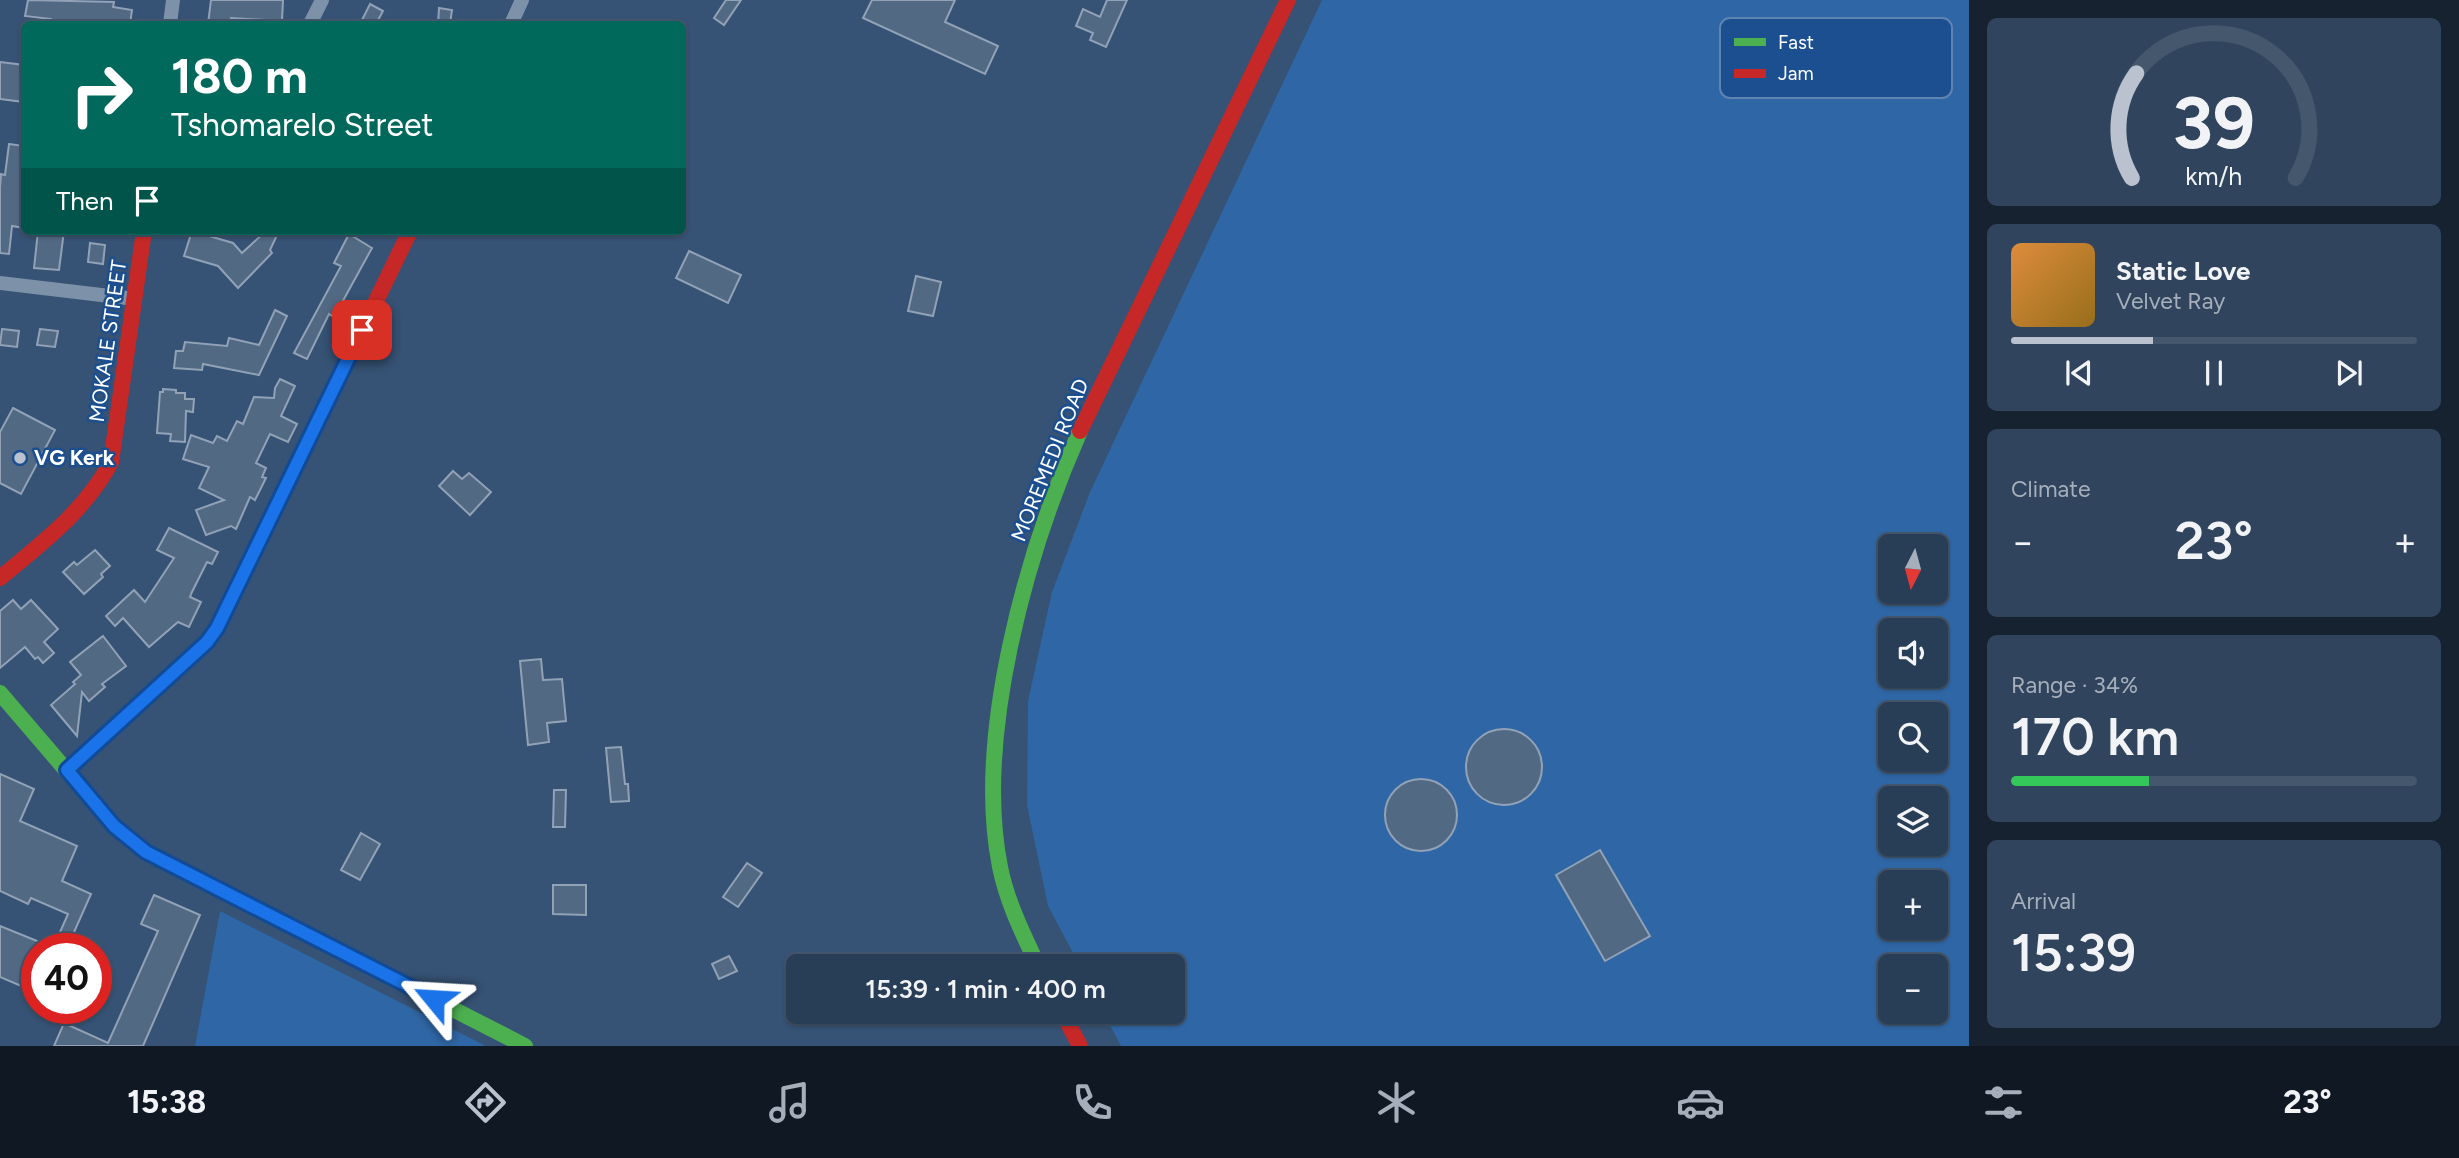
<!DOCTYPE html>
<html lang="en">
<head>
<meta charset="utf-8">
<style>
  body { margin:0; font-family:Figtree,sans-serif; background:#30455d; color:#f1f3f6; height:100vh; display:flex; flex-direction:column; font-size:26px; white-space:nowrap }
  * { box-sizing:border-box; margin:0 }
  p { font-size:23px; color:#a5aeba }
  .icon { flex:none; width:38px; height:38px; fill:none; stroke:currentColor; stroke-width:2; stroke-linecap:round; stroke-linejoin:round }
  .map { position:relative; flex:1; overflow:hidden }
  .drawer { display:flex; flex-direction:column; gap:18px; padding:18px; background:#162230; width:490px }
  .drawer>* { flex:none }
  .hud { position:absolute; left:21px; top:21px; width:665px; height:214px; border-radius:10px; box-shadow:0 2px 5px #0004,0 0 0 2px #44576d; background:#00695c; color:#fff; overflow:hidden }
  .needle { width:46px; rotate:186deg }
  .buttons { position:absolute; left:1878px; top:534px; display:grid; gap:14px }
  .buttons a { display:grid; place-items:center; width:70px; height:70px; border-radius:10px; background:#283e57; box-shadow:0 2px 5px #0004,0 0 0 2px #44576d; font-size:35px }
  .speed { position:absolute; left:21px; top:933px; display:flex; gap:14px; font-size:35px; font-weight:700; text-align:center }
  .speed>* { display:grid; place-content:center; width:91px; height:91px; border-radius:50%; background:#283e57; box-shadow:0 2px 5px #0004,0 0 0 2px #44576d; line-height:1 }
  .speed .limit { border:10px solid #d22; background:#fff; color:#111 }
  .pin { position:absolute; display:grid; place-items:center; width:60px; height:60px; color:#fff; margin:-30px; border-radius:14px; box-shadow:0 4px 10px #0006 }
  .me { position:absolute; width:77px; margin:-38px; rotate:297deg; stroke-linejoin:round; filter:drop-shadow(0 0 5px #0008) }
  .turn { display:flex; align-items:center; gap:24px; height:147px; padding:0 35px; font-size:32px }
  .turn .icon { width:91px; height:91px; stroke-width:2.5 }
  .turn b { display:block; font-size:49px; line-height:60px }
  .then { display:flex; align-items:center; height:66px; padding:0 35px; background:#0003; gap:14px; font-size:26px }
  .big { font-size:52px; font-weight:600; line-height:1.1 }
  .drawer .tile { flex:1; display:flex; flex-direction:column; justify-content:center; gap:10px; min-width:0; padding:0 24px; border-radius:10px; background:#30455d }
  .drawer .dial { align-items:center; gap:0 }
  .dial svg { height:182px; overflow:visible; fill:none; stroke:#44576d; stroke-width:7; stroke-linecap:round; text-anchor:middle }
  .dial text { fill:#f1f3f6; stroke:none }
  .song { display:flex; align-items:center; gap:21px }
  .cover { width:84px; height:84px; border-radius:10px; background:linear-gradient(135deg,hsl(30 70% 55%),hsl(40 70% 35%)) }
  .played { height:7px; border-radius:4px; background:linear-gradient(90deg,#b9c2ce 35%,#44576d 35%) }
  .keys { display:flex; justify-content:space-around; direction:ltr }
  .heat { display:flex; justify-content:space-between; align-items:center; font-size:38px; direction:ltr }
  .charge { height:10px; border-radius:5px; background:linear-gradient(90deg,#34c759 34%,#44576d 0) }
  .trip { position:absolute; left:786px; top:954px; width:399px; height:70px; border-radius:10px; background:#283e57; box-shadow:0 2px 5px #0004,0 0 0 2px #44576d; font-weight:600; line-height:70px; text-align:center }
  .menu { display:flex; height:112px; justify-content:space-around; align-items:center; background:#101923; color:#a5aeba }
  .menu .icon { width:49px; height:49px }
  .menu .current { color:#b9c2ce }
  .menu b { font-size:32px; color:#f1f3f6 }
  main { display:flex; flex:1; min-height:0 }
  .map>svg:first-child { display:block }
  .green { fill:#2f66a5; fill-rule:evenodd }
  .building { fill:#526984; stroke:#92a2b6; stroke-width:2 }
  .lines { fill:none; stroke-linecap:round; stroke-linejoin:round }
  .street { stroke:#7d92a8; stroke-width:14 }
  .fast { stroke:#4caf50; stroke-width:16 }
  .jam { stroke:#c62828; stroke-width:16 }
  .route-casing { stroke:#114b97; stroke-width:18 }
  .route { stroke:#1a73e8; stroke-width:12 }
  .poi-dot { fill:#b9c2ce; stroke:#1b4f8f; stroke-width:2.5 }
  .labels { text-anchor:middle; stroke-width:5; stroke-linejoin:round; paint-order:stroke }
  .street-label { font-size:21px; fill:#fff; stroke:#1b4f8f }
  .poi-label { font-size:21px; font-weight:bold; fill:#fff; stroke:#1b4f8f; text-anchor:start }
  .key { fill:#1b4f8f; stroke:#5f84b1; stroke-width:2 }
  .key-label { font-size:19px; fill:#fff }
</style>
</head>
<body>
<main>
<div class="map">
<svg width="1969" height="1046" viewBox="0 0 1969 1046">
  <rect width="100%" height="100%" fill="#365274"/>
  <g class="green">
    <path d="M1322 0H1969V1046H1121L1103 1012H1172V966H1080L1048 906 1027 805 1028 701 1052 592 1090 492ZM1890 546H1936V592H1890ZM1890 630H1936V676H1890ZM1890 714H1936V760H1890ZM1890 798H1936V844H1890ZM1890 882H1936V928H1890ZM1890 966H1936V1012H1890Z"/>
    <polygon points="220,911 486,1046 195,1046"/>
  </g>
  <g class="building">
    <polygon points="28,0 114,2 113,7 132,10 130,24 50,24 51,19 25,16"/>
    <polygon points="211,0 283,0 282,21 280,21 280,24 265,24 265,20 231,18 230,24 208,24"/>
    <polygon points="726,0 741,0 724,25 714,18"/>
    <polygon points="872,0 955,0 945,22 998,46 985,74 863,18"/>
    <polygon points="1107,0 1127,0 1106,47 1090,40 1093,33 1076,26 1083,9 1100,17"/>
    <polygon points="370,4 383,11 376,24 360,24"/>
    <polygon points="439,8 452,10 450,24 438,24"/>
    <polygon points="0,62 24,65 24,102 0,99"/>
    <polygon points="9,144 24,146 21,179 24,180 24,228 12,226 9,254 0,253 0,188 1,174 5,175"/>
    <polygon points="38,231 64,231 59,270 34,268"/>
    <polygon points="192,231 233,243 242,253 266,231 279,231 270,250 272,253 238,288 218,266 184,256"/>
    <polygon points="349,234 372,248 334,317 329,314 307,359 294,353 341,266 334,263"/>
    <polygon points="90,243 105,245 103,264 88,262"/>
    <polygon points="689,251 741,275 728,303 676,278"/>
    <polygon points="916,276 941,282 933,316 908,311"/>
    <polygon points="275,310 287,316 259,375 203,364 202,370 174,368 176,351 183,351 185,342 227,346 229,338 259,345"/>
    <polygon points="2,329 19,331 17,347 0,345"/>
    <polygon points="40,329 58,331 55,347 37,345"/>
    <polygon points="280,379 295,386 281,416 297,424 288,442 270,434 256,463 266,468 262,477 266,478 255,500 250,497 236,529 231,526 206,535 196,510 224,500 199,488 209,467 183,459 191,435 213,443 217,436 227,441 237,421 243,424 254,397 274,398 275,388"/>
    <polygon points="163,389 176,390 176,393 185,393 185,399 194,399 193,412 186,411 185,442 170,441 171,434 157,433 160,392 163,392"/>
    <polygon points="13,408 55,430 21,494 0,483 0,432"/>
    <polygon points="453,471 462,479 469,473 491,492 470,515 439,486"/>
    <polygon points="169,528 218,552 212,564 207,562 192,592 190,597 201,602 189,627 178,622 149,647 123,618 115,626 106,616 134,590 145,602 174,558 157,550"/>
    <polygon points="95,550 110,566 101,574 103,577 84,594 63,572 74,562 77,565"/>
    <polygon points="13,600 21,609 31,600 58,629 44,642 54,653 43,663 38,657 35,659 25,647 0,668 0,611"/>
    <polygon points="103,636 126,666 102,684 105,687 89,701 82,692 77,736 51,705 75,684 73,682 81,675 70,662"/>
    <polygon points="541,659 543,680 562,679 566,721 547,723 549,742 528,745 520,661"/>
    <circle cx="1504" cy="767" r="38"/>
    <polygon points="621,747 625,784 628,784 629,801 611,802 606,748"/>
    <polygon points="0,774 34,789 20,821 77,846 62,881 91,894 67,948 53,948 68,914 31,898 28,904 0,891"/>
    <circle cx="1421" cy="815" r="36"/>
    <polygon points="554,790 566,790 565,827 553,827"/>
    <polygon points="361,833 380,844 360,880 341,870"/>
    <polygon points="1600,850 1650,936 1605,961 1556,875"/>
    <polygon points="747,863 762,873 738,907 723,897"/>
    <polygon points="553,885 586,885 586,915 553,914"/>
    <polygon points="154,895 200,915 143,1046 54,1046 64,1023 108,1043 158,931 141,924"/>
    <polygon points="0,926 37,941 37,987 30,984 28,989 0,977"/>
    <polygon points="729,956 737,971 719,979 712,964"/>
  </g>
  <g class="lines">
    <g class="street">
      <polyline points="170,24 173,0"/>
      <polyline points="310,24 322,0"/>
      <polyline points="511,24 522,0"/>
      <polyline points="0,283 135,299"/>
    </g>
    <g class="fast">
      <polyline points="0,693 114,826 146,852 525,1046"/>
      <polyline points="67,770 207,643 217,628 314,429"/>
      <path d="M1038 966C1023 934 1007 902 1000 867 974 736 1027 551 1080 431"/>
    </g>
    <g class="jam">
      <polyline points="314,429 410,231"/>
      <polyline points="1080,431 1288,0"/>
      <path d="M0 578C42 543 85 511 111 462L144 231"/>
      <polyline points="1062,1012 1080,1046"/>
    </g>
  </g>
  <g class="lines">
    <defs>
      <polyline id="route" points="362,330 217,628 207,642 67,770 114,826 146,852 434,999"/>
    </defs>
    <use href="#route" class="route-casing"/>
    <use href="#route" class="route"/>
  </g>
  <circle class="poi-dot" cx="20" cy="458" r="7"/>
  <g class="labels">
    <g class="street-label">
      <text transform="translate(108 341) rotate(-82)" y="7">MOKALE STREET</text>
      <text transform="translate(1050 460) rotate(-68)" y="7">MOREMEDI ROAD</text>
    </g>
    <g class="poi-label">
      <text x="34" y="465">VG Kerk</text>
    </g>
  </g>
  <rect x="1720" y="18" width="232" height="80" rx="10" class="key"/>
  <rect x="1734" y="38" width="32" height="8" fill="#4caf50"/>
  <rect x="1734" y="69" width="32" height="9" fill="#c62828"/>
  <g class="key-label">
    <text x="1778" y="49">Fast</text>
    <text x="1778" y="80">Jam</text>
  </g>
</svg>
<div class="buttons">
<a><svg class="needle" viewBox="-14 -14 28 28"><path d="M0-13l5 13h-10z" fill="#e53935"/><path d="M0 13l5-13h-10z" fill="#a5aeba"/></svg></a>
<a><svg class="icon" aria-label="sound" viewBox="0 0 24 24"><path d="M4 9h4l5-4v14l-5-4H4zM17 9q2 3 0 6"/></svg></a>
<a><svg class="icon" aria-label="search" viewBox="0 0 24 24"><circle cx="10" cy="10" r="6"/><path d="M15 15l6 6"/></svg></a>
<a><svg class="icon" aria-label="layers" viewBox="0 0 24 24"><path d="M12 4l9 5-9 5-9-5zM3 14l9 5 9-5"/></svg></a>
<a>+</a>
<a>−</a>
</div>
<div class="speed"><div class="limit">40</div></div>
<div class="pin" style="left:362px;top:330px;background:#d93025"><svg class="icon" aria-label="arrive" viewBox="0 0 24 24"><path d="M6 21V4h12l-3 4 3 4H6"/></svg></div>
<svg class="me" style="left:434px;top:999px" viewBox="-20 -20 40 40"><path d="M0-17L14 15 0 8-14 15z" fill="#1a73e8" stroke="#fff" stroke-width="4"/></svg>
<div class="trip">15:39 · 1 min · 400 m</div>
<div class="hud">
<div class="turn"><svg class="icon" aria-label="right" viewBox="0 0 24 24"><path d="M7 20v-9h11M14 6l5 5-5 5"/></svg><div><b>180 m</b>Tshomarelo Street</div></div>
<div class="then">Then<svg class="icon" aria-label="arrive" viewBox="0 0 24 24"><path d="M6 21V4h12l-3 4 3 4H6"/></svg></div>
</div>
</div>
<section class="drawer">
<div class="tile dial"><svg viewBox="0 0 100 80">
<path d="M14 69A42 42 0 1 1 86 69"/>
<path d="M14 69A42 42 0 0 1 16 23" stroke="#b9c2ce"/>
<text x="50" y="56" font-size="32" font-weight="700">39</text>
<text x="50" y="72" font-size="11">km/h</text>
</svg></div>
<div class="tile">
<div class="song"><i class="cover"></i><div><b>Static Love</b><p>Velvet Ray</p></div></div>
<div class="played"></div>
<div class="keys"><svg class="icon" aria-label="previous" viewBox="0 0 24 24"><path d="M18 5L8 12l10 7zM5 5v14"/></svg><svg class="icon" aria-label="pause" viewBox="0 0 24 24"><path d="M8 5v14M16 5v14"/></svg><svg class="icon" aria-label="next" viewBox="0 0 24 24"><path d="M6 5l10 7-10 7zM19 5v14"/></svg></div>
</div>
<div class="tile"><p>Climate</p>
<div class="heat"><a>−</a><b class="big">23°</b><a>+</a></div>
</div>
<div class="tile"><p>Range · 34%</p><b class="big">170 km</b><div class="charge"></div></div>
<div class="tile"><p>Arrival</p><b class="big">15:39</b></div>
</section>
</main>
<nav class="menu">
<b>15:38</b>
<svg class="icon current" aria-label="directions" viewBox="0 0 24 24"><path d="M12 3l9 9-9 9-9-9zM9 14v-3h6M13 9l2 2-2 2"/></svg>
<svg class="icon" aria-label="music" viewBox="0 0 24 24"><path d="M9 18V5l10-2v13"/><circle cx="6" cy="18" r="3"/><circle cx="16" cy="16" r="3"/></svg>
<svg class="icon" aria-label="phone" viewBox="0 0 24 24"><path d="M5 4h4l2 5-3 2q2 4 5 5l2-3 5 2v4C11 20 4 13 5 4z"/></svg>
<svg class="icon" aria-label="climate" viewBox="0 0 24 24"><path d="M12 3v18M4 7l16 10M4 17L20 7"/></svg>
<svg class="icon" aria-label="car" viewBox="0 0 24 24"><path d="M5 17H2v-5l4-1 3-4h7l3 4 3 1v5h-3M9 17h6M6 11h13"/><circle cx="7" cy="17" r="2"/><circle cx="17" cy="17" r="2"/></svg>
<svg class="icon" aria-label="filters" viewBox="0 0 24 24"><path d="M4 7h16M4 17h16"/><circle cx="9" cy="7" r="2"/><circle cx="15" cy="17" r="2"/></svg>
<b>23°</b>
</nav>
</body>
</html>
